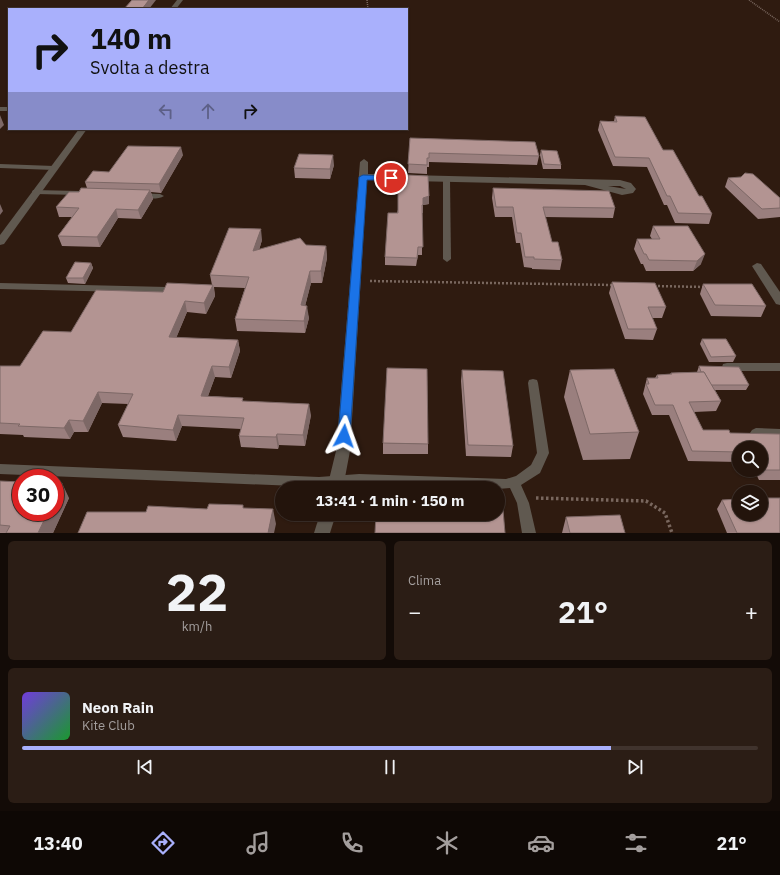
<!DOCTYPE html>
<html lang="it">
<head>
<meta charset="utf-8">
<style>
  body { margin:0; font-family:"IBM Plex Sans",sans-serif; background:#2b1d15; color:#f1f3f6; height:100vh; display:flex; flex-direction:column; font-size:15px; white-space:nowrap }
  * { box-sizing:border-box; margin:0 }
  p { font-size:13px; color:#a39e9d }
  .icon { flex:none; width:22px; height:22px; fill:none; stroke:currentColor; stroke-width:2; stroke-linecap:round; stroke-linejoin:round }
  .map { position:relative; height:533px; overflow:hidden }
  .drawer { display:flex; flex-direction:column; gap:8px; padding:8px; background:#130b07; flex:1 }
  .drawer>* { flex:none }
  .guide { position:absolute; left:8px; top:8px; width:400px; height:122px; border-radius:0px; box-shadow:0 1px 3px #0004,0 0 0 1px #40332d; background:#a9b0fc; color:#111; overflow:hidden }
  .fabs { position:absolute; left:732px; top:441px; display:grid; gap:8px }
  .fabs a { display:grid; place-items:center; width:36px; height:36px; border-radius:50%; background:#23140c; box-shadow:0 1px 3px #0004,0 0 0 1px #40332d; font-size:20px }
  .speed { position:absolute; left:12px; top:469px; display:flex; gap:8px; font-size:20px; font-weight:700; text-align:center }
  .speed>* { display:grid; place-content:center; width:52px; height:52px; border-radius:50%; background:#23140c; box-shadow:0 1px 3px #0004,0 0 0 1px #40332d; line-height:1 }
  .speed .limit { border:6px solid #d22; background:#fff; color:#111 }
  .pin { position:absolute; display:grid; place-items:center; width:34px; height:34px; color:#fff; margin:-17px; border:2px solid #fff; border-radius:50%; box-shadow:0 1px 4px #0007 }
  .me { position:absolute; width:44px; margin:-22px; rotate:4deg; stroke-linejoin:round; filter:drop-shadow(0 0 3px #0008) }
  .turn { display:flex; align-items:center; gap:14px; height:84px; padding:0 16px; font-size:18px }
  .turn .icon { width:52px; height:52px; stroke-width:2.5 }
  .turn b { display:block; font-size:28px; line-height:34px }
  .lanes { display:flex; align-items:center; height:38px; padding:0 16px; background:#0003; justify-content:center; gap:20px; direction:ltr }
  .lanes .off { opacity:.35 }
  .big { font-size:30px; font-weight:700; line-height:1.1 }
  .drawer .tile { flex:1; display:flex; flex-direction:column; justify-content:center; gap:6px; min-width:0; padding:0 14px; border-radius:6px; background:#2b1d15 }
  .drawer .dial { align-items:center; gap:0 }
  .dial b { font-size:52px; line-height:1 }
  .song { display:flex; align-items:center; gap:12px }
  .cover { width:48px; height:48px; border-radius:6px; background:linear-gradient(135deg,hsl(260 70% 55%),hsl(130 70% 35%)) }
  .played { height:4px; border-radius:2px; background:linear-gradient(90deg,#a9b0fc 80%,#40332d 80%) }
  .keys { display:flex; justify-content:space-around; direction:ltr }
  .heat { display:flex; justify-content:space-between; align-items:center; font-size:22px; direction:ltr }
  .drawer .tiles { flex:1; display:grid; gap:8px; grid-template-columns:1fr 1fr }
  .tile:last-child { grid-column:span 2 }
  .trip { position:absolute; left:275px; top:481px; width:230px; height:40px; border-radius:20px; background:#23140c; box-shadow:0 1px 3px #0004,0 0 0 1px #40332d; font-weight:700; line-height:40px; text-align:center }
  .menu { display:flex; height:64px; justify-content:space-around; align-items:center; background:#0e0805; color:#a39e9d }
  .menu .icon { width:28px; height:28px }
  .menu .current { color:#a9b0fc }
  .menu b { font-size:18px; color:#f1f3f6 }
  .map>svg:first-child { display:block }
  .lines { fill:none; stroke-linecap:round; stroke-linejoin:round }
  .path-far2 { stroke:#79675e; stroke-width:1.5; stroke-dasharray:1 1; stroke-linecap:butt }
  .path-far1 { stroke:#79675e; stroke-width:2.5; stroke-dasharray:2 2; stroke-linecap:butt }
  .path { stroke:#79675e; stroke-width:3.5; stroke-dasharray:2.5 2.5; stroke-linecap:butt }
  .service { fill:#605950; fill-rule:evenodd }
  .minor { fill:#605950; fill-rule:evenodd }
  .tertiary { fill:#605950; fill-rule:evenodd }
  .wall { fill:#9a7f7e }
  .shaded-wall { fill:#7d6866 }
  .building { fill:#b39492; stroke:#7d6866 }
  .route { fill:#1a73e8; stroke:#114b97 }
</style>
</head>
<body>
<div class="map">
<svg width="780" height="533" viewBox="0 0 780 533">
  <rect width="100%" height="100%" fill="#2f1b10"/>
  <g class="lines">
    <g class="path-far2">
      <polyline points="367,0 368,9"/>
      <polyline points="749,0 780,22"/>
    </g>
    <g class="path-far1">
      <polyline points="370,281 613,285"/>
      <polyline points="654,286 705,287"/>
    </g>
    <polyline class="path" points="536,498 646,501 665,513 672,533"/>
    <g class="service">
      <rect x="0" y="107" width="9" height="4"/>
      <polygon points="0,164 54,166 58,168 54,170 0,168"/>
      <polygon points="443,178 449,178 450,180 451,259 447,262 443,259"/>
      <polygon points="33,190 79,191 83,193 79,195 36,194 32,192"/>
      <path d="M137 193 160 194 164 196C158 200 142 199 136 195Z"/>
      <polygon points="0,283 167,287 172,290 167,293 0,289"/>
      <polygon points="727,363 780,363 780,371 727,371 723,370 722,367 723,364"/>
      <polygon points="533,379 537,380 538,383 549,453 540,473 521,485 529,503 536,533 522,533 517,503 510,488 498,489 498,488 453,488 359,484 319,487 0,474 0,464 319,477 359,474 506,479 516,476 531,465 537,453 528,383 529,380"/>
      <polygon points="756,428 780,429 780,439 752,436 750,433 752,430"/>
    </g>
    <g class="minor">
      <path d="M364 159 368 162V174L620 180 631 183 636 189 633 193 622 195 585 185 367 180 350 451 343 488H327L336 451 360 162ZM608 186H620L626 189Z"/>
      <polygon points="757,263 761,264 780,292 780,305 776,304 752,266"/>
      <polygon points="320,514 336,514 330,533 314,533"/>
    </g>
    <g class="tertiary">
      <polygon points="177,0 183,0 176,9 170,9"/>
      <polygon points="79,129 87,129 4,244 0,245 0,235"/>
    </g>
  </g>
  <g class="wall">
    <polygon points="615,116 663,150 699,196 712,214 709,224 675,223 667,205 664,205 647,167 613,166 598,130 600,121 614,121"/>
    <polygon points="410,138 539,156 537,165 429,162 429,167 427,167 427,174 408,173"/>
    <polygon points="541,150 561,165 561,169 543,169 540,155"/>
    <polygon points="183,155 161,193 151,192 153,199 141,219 118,218 100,247 62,246 58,236 72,217 59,217 56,207 79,192 87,188 85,182 109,172"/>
    <polygon points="334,165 330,179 295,178 294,168"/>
    <polygon points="728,178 780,198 780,217 758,219 725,187"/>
    <polygon points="405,184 429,196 429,204 423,205 423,213 422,213 422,255 418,255 416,266 385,265 385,257"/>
    <polygon points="493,188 615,208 613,218 545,217 552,242 562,260 560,270 532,269 532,268 524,267 520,243 516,243 512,217 495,217 492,198"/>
    <polygon points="653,226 701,264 693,271 646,271 643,264 641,264 634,249 637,239 652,239 650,236"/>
    <polygon points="262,240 259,250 306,245 326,246 327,258 322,283 311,283 305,306 309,318 305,333 237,331 235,319 245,288 214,287 215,296 206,314 187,312 176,338 238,340 240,351 231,378 215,377 208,396 243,398 243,401 311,415 305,446 279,445 278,449 241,447 239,436 241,429 182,426 176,441 123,437 118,425 128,404 102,403 88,432 74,432 70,439 24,437 23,435 0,434 0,366 20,366 71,332 163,292 212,285 210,275"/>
    <polygon points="91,263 93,268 85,284 68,283 66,278"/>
    <polygon points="612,282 666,307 662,318 652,318 657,329 653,340 625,339 609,293"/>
    <polygon points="703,284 766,306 761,317 711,316 700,294"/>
    <polygon points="702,339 736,356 733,362 709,362 700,344"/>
    <polygon points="699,366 749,385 746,390 715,390 721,401 716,411 694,412 703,430 730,433 780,434 780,480 759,480 754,470 761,470 761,448 739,448 739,462 688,461 669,415 652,415 643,394 647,378 655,378 657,375 670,374 671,373 697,372"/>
    <polygon points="462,370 513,446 511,457 466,456 461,381"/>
    <polygon points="570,370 639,432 630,459 583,460 564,397"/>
    <polygon points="383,443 428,444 428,454 383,454"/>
    <polygon points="0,481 69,498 53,533 0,533"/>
    <polygon points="722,500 780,533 727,533 717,509"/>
    <polygon points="566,517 625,533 562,533"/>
  </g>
  <g class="shaded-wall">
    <polygon points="149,0 156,0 149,9 142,9"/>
    <polygon points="0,115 4,125 0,129"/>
    <polygon points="181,147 183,155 161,193 159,184"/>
    <polygon points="333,155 334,165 330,179 330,169"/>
    <polygon points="150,190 153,199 141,219 138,210"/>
    <polygon points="429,196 429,204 422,205 423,198"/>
    <polygon points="0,204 3,211 0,215"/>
    <polygon points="116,209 118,218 100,247 97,237"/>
    <polygon points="261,229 262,240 255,263 253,251"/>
    <polygon points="326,246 327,258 322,283 321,271"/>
    <polygon points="418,247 418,255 416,266 417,258"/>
    <polygon points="705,254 701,264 693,271 697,261"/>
    <polygon points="91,263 93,268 85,284 83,278"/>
    <polygon points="310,271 311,283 302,318 301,305"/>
    <polygon points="213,285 215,296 206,314 204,303"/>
    <polygon points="185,301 187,312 172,348 169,337"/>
    <polygon points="307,306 309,318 305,333 304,321"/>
    <polygon points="238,340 240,351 231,378 229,367"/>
    <polygon points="212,366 215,377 204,407 201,396"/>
    <polygon points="98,392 102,403 88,432 83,421"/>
    <polygon points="309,404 311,415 305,446 303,435"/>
    <polygon points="178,415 182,426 176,441 173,430"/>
    <polygon points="69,420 74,432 70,439 64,428"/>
    <polygon points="277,434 279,445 278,449 276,437"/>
    <polygon points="62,483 69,498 53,533 38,533 48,512 55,512 55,498"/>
    <polygon points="273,509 276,524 274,533 268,533"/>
  </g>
  <g class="building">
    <polygon points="132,0 149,0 142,9 124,9"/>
    <polygon points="615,116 645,117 663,150 673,150 699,196 702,196 712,214 678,213 670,196 667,196 649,158 615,157 600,121 617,122"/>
    <polygon points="410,138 535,142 539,156 429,153 429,158 427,158 427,165 408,164"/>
    <polygon points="128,146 181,147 159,184 85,182 93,171 109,172"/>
    <polygon points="541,150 557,151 561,165 544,164"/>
    <polygon points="299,154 333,155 330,169 294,168"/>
    <polygon points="745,173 753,174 780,198 780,208 762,209 728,178 741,177"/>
    <polygon points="408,175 428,176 429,196 423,198 423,205 422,205 423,247 418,247 417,258 385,257 388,213 398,213 398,184 405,184 405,182 407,182"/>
    <polygon points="81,188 150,190 138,210 116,209 97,237 58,236 79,208 56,207 69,192 79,192"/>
    <polygon points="493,188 609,191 615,208 543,207 552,242 558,242 562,260 534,259 534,257 525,257 521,233 517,233 513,207 496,207"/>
    <polygon points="653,226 688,226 705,254 697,261 649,260 646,254 644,254 637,239 660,239"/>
    <polygon points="229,228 261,229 253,251 300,238 306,245 326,246 321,271 310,271 301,305 307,306 304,321 235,319 249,277 210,275"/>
    <polygon points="75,262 91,263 83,278 66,278"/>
    <polygon points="612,282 655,283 666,307 648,307 657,329 628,329"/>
    <polygon points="167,283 213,285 204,303 185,301 169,337 238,340 229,367 212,366 201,396 243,398 242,401 309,404 303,435 277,434 276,437 239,436 244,418 178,415 173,430 118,425 133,394 98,392 83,421 69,420 64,428 18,426 20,424 0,423 0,366 20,366 43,331 71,332 96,290 163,292"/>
    <polygon points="703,284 752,284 766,306 715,305"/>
    <polygon points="702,339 726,339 736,356 711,357"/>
    <polygon points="699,366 739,367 749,385 711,385 704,372 701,372"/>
    <polygon points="387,368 427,369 428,444 383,443"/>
    <polygon points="614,369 639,432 590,434 570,370"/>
    <polygon points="462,370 503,371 513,446 468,445"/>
    <polygon points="704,372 721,401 689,402 703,430 729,430 730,433 780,434 780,470 765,470 761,463 761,448 739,448 739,452 692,451 673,405 655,405 646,384 649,384 647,378 658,378 657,375 672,374 671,373"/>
    <polygon points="0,481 21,482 21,512 48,512 38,533 6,533 10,526 0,525"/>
    <polygon points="55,483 62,483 55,498"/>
    <polygon points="498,497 502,498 505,533 375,533 376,514 498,514"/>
    <polygon points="761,498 780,498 780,533 737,533 722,500 739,499 739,514 761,514"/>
    <polygon points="209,504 243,505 243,508 273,509 268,533 78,533 87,512 146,512 148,506 207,509"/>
    <polygon points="620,515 625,533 570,533 566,517"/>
  </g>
  <polygon class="route" points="363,175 391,176 395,178 391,180 367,180 350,436 348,439 344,441 340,439 338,436 359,177"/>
</svg>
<div class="fabs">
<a><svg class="icon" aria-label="search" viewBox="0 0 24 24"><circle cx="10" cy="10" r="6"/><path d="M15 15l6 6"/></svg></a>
<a><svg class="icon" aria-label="layers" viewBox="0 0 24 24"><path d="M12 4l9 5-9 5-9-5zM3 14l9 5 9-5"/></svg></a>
</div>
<div class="speed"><div class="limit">30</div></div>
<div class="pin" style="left:391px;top:178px;background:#d93025"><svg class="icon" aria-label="arrive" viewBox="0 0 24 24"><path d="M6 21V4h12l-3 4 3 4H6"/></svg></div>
<svg class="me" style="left:344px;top:436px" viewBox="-20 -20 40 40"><path d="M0-17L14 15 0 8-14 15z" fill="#1a73e8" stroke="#fff" stroke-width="4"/></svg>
<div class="trip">13:41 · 1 min · 150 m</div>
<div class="guide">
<div class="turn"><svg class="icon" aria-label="right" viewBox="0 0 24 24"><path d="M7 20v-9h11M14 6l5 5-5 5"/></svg><div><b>140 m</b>Svolta a destra</div></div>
<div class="lanes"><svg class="icon off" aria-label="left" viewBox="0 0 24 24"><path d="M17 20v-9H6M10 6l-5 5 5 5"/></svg><svg class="icon off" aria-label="ahead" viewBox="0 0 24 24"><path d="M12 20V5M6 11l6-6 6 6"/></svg><svg class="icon" aria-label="right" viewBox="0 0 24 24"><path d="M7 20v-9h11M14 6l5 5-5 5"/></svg></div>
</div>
</div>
<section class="drawer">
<div class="tiles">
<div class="tile dial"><b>22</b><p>km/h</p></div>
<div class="tile"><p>Clima</p>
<div class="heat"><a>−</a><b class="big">21°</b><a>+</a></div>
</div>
<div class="tile">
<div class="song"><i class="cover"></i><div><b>Neon Rain</b><p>Kite Club</p></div></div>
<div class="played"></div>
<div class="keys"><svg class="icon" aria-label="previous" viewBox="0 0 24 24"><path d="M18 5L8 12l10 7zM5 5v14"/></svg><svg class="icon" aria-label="pause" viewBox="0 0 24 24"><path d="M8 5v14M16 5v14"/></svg><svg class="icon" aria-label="next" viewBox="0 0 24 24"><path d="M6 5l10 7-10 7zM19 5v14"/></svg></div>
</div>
</div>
</section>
<nav class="menu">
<b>13:40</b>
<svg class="icon current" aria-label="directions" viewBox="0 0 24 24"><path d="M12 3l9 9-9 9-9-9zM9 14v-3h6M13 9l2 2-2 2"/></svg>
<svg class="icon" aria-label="music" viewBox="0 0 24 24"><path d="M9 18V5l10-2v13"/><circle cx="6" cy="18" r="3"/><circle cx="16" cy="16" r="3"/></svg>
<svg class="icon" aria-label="phone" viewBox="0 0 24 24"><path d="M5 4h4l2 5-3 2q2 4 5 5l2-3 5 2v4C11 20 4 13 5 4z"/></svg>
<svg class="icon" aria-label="climate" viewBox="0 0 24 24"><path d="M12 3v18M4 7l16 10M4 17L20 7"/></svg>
<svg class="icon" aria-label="car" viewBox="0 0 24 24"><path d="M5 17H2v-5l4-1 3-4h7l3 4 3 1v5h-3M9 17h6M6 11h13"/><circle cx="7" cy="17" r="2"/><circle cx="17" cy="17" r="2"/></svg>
<svg class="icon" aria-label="filters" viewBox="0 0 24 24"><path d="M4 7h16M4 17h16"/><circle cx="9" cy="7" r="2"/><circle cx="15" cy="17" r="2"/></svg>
<b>21°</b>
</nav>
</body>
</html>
